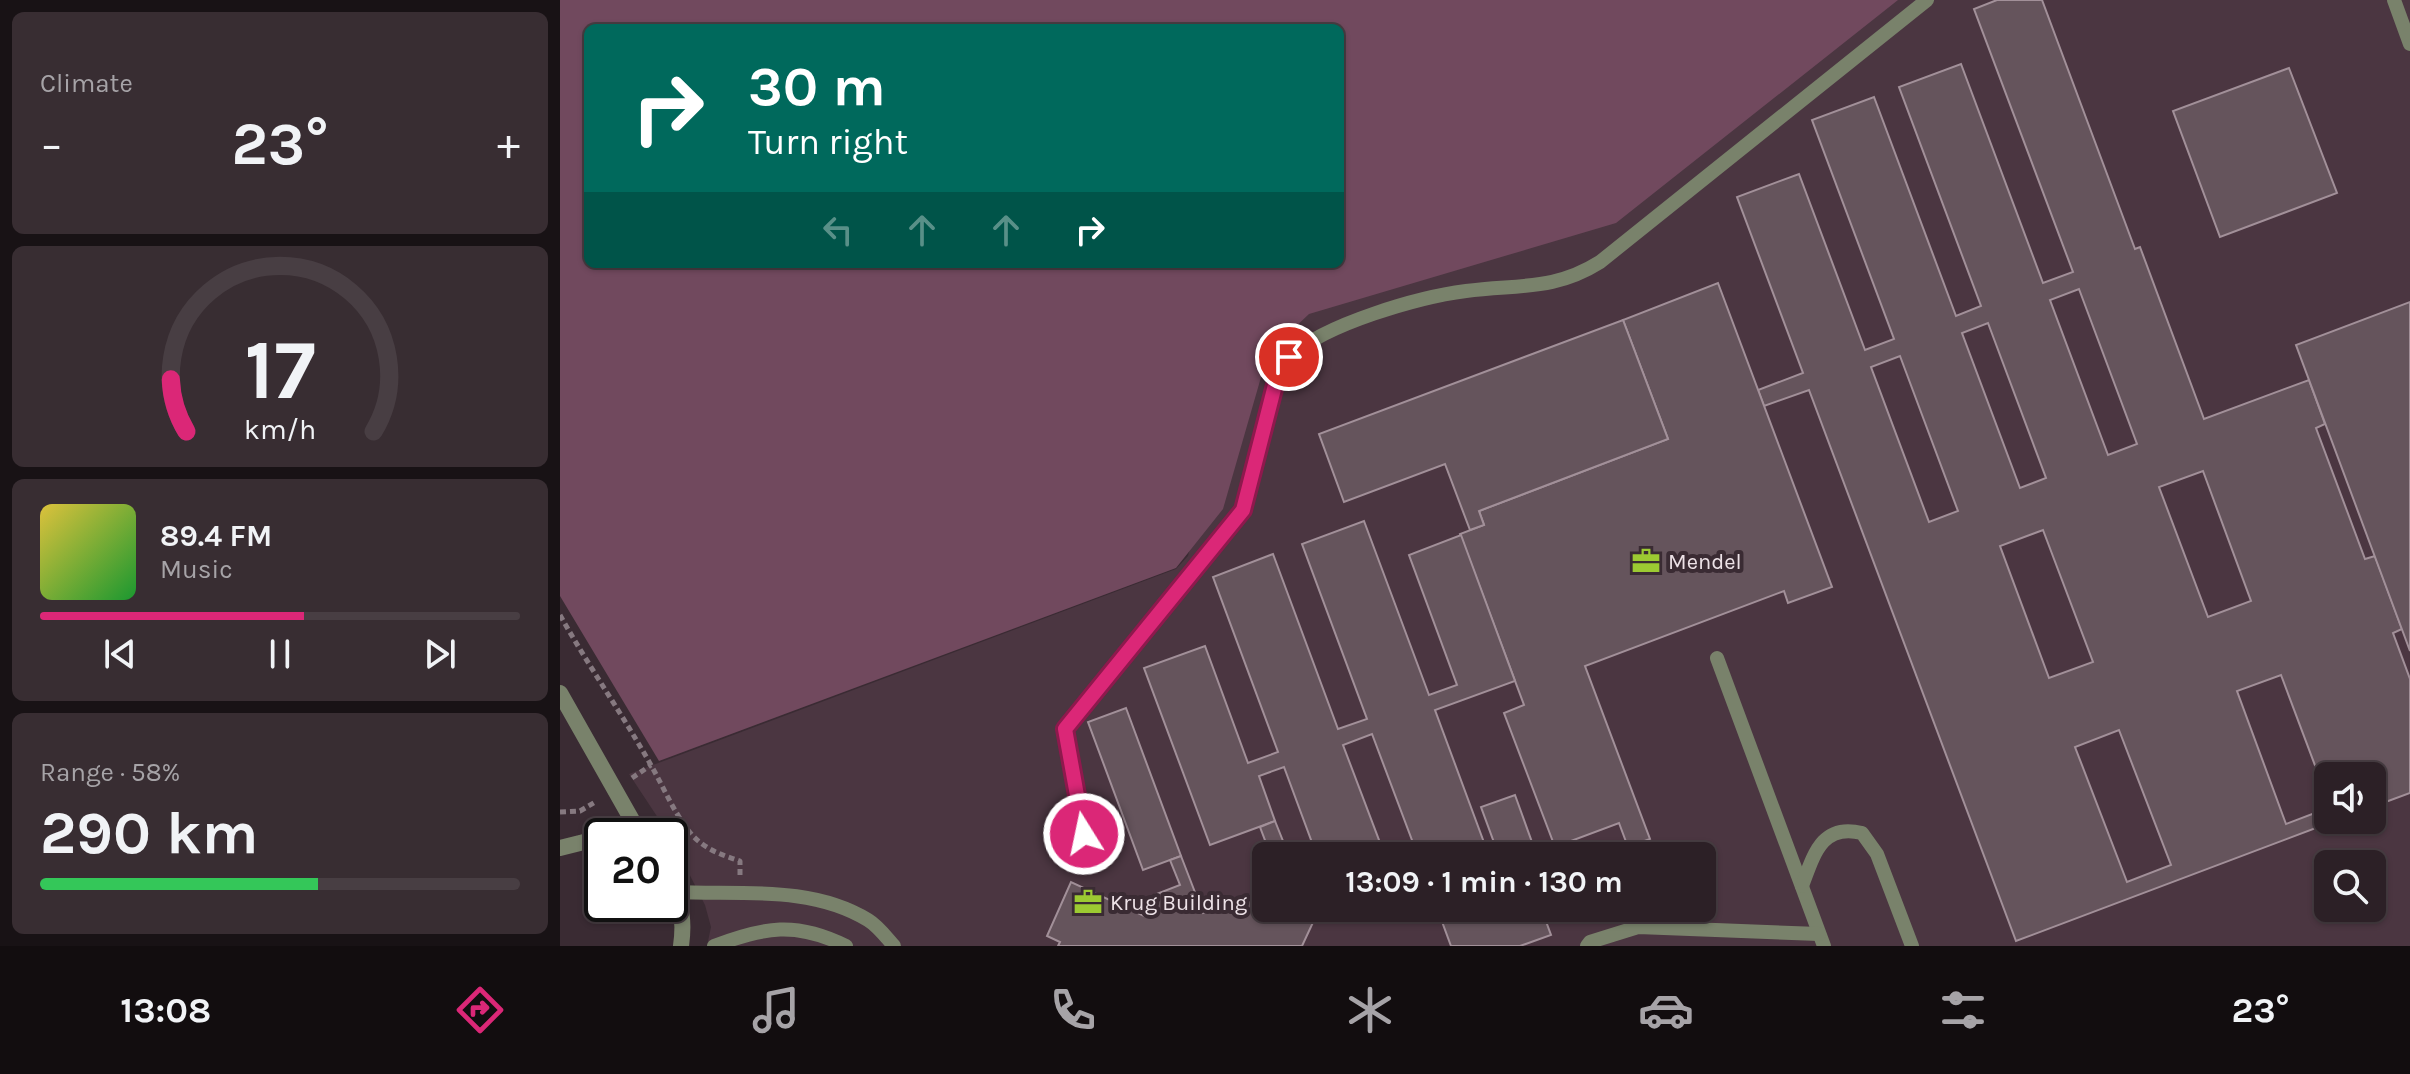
<!DOCTYPE html>
<html lang="en">
<head>
<meta charset="utf-8">
<style>
  body { margin:0; font-family:Karla,sans-serif; background:#382d32; color:#f1f3f6; height:100vh; display:flex; flex-direction:column; font-size:30px; white-space:nowrap }
  * { box-sizing:border-box; margin:0 }
  p { font-size:26px; color:#a6a3a7 }
  .icon { flex:none; width:44px; height:44px; fill:none; stroke:currentColor; stroke-width:2; stroke-linecap:round; stroke-linejoin:round }
  .map { position:relative; flex:1; overflow:hidden }
  .drawer { display:flex; flex-direction:column; gap:12px; padding:12px; background:#181215; width:560px }
  .drawer>* { flex:none }
  .top-card { position:absolute; left:24px; top:24px; width:760px; height:244px; border-radius:12px; box-shadow:0 2px 6px #0004,0 0 0 2px #483e43; background:#00695c; color:#fff; overflow:hidden }
  .tools { position:absolute; left:1754px; top:762px; display:grid; gap:16px }
  .tools a { display:grid; place-items:center; width:72px; height:72px; border-radius:12px; background:#2c2026; box-shadow:0 2px 6px #0004,0 0 0 2px #483e43; font-size:40px }
  .speed { position:absolute; left:24px; top:818px; display:flex; gap:16px; font-size:40px; font-weight:700; text-align:center }
  .speed>* { display:grid; place-content:center; width:104px; height:104px; border-radius:50%; background:#2c2026; box-shadow:0 2px 6px #0004,0 0 0 2px #483e43; line-height:1 }
  .speed .limit { border:4px solid #111; border-radius:12px; background:#fff; color:#111 }
  .pin { position:absolute; display:grid; place-items:center; width:68px; height:68px; color:#fff; margin:-34px; border:4px solid #fff; border-radius:50%; box-shadow:0 2px 8px #0007 }
  .me { position:absolute; width:88px; margin:-44px; rotate:350deg; stroke-linejoin:round; filter:drop-shadow(0 0 6px #0008) }
  .turn { display:flex; align-items:center; gap:28px; height:168px; padding:0 32px; font-size:36px }
  .turn .icon { width:104px; height:104px; stroke-width:2.5 }
  .turn b { display:block; font-size:56px; line-height:68px }
  .lanes { display:flex; align-items:center; height:76px; padding:0 32px; background:#0003; justify-content:center; gap:40px; direction:ltr }
  .lanes .off { opacity:.35 }
  .big { font-size:60px; font-weight:700; line-height:1.1 }
  .drawer .card { flex:1; display:flex; flex-direction:column; justify-content:center; gap:12px; min-width:0; padding:0 28px; border-radius:12px; background:#382d32 }
  .drawer .dial { align-items:center; gap:0 }
  .dial svg { height:208px; overflow:visible; fill:none; stroke:#483e43; stroke-width:7; stroke-linecap:round; text-anchor:middle }
  .dial text { fill:#f1f3f6; stroke:none }
  .song { display:flex; align-items:center; gap:24px }
  .cover { width:96px; height:96px; border-radius:12px; background:linear-gradient(135deg,hsl(50 70% 55%),hsl(130 70% 35%)) }
  .played { height:8px; border-radius:4px; background:linear-gradient(90deg,#db2777 55%,#483e43 55%) }
  .keys { display:flex; justify-content:space-around; direction:ltr }
  .heat { display:flex; justify-content:space-between; align-items:center; font-size:44px; direction:ltr }
  .charge { height:12px; border-radius:6px; background:linear-gradient(90deg,#34c759 58%,#483e43 0) }
  .trip { position:absolute; left:692px; top:842px; width:464px; height:80px; border-radius:12px; background:#2c2026; box-shadow:0 2px 6px #0004,0 0 0 2px #483e43; font-weight:700; line-height:80px; text-align:center }
  .dock { display:flex; height:128px; justify-content:space-around; align-items:center; background:#120d0f; color:#a6a3a7 }
  .dock .icon { width:56px; height:56px }
  .dock .selected { color:#db2777 }
  .dock b { font-size:36px; color:#f1f3f6 }
  main { display:flex; flex:1; min-height:0 }
  .map>svg:first-child { display:block }
  .built { fill:#4b3641; fill-rule:evenodd }
  .green { fill:#71495e; fill-rule:evenodd }
  .building { fill:#65545c; stroke:#a29099; stroke-width:2; fill-rule:evenodd }
  .lines { fill:none; stroke-linecap:round; stroke-linejoin:round }
  .path { stroke:#867980; stroke-width:5; stroke-dasharray:6 4; stroke-linecap:butt }
  .service { stroke:#79826b; stroke-width:14 }
  .tertiary { stroke:#79826b; stroke-width:16 }
  .route-casing { stroke:#8e194d; stroke-width:20 }
  .route { stroke:#db2777; stroke-width:14 }
  .labels { text-anchor:middle; stroke-width:8; stroke-linejoin:round; paint-order:stroke }
  .poi-label { font-size:22px; fill:#ede2e7; stroke:#3a2b33; text-anchor:start }
</style>
</head>
<body>
<main>
<section class="drawer">
<div class="card"><p>Climate</p>
<div class="heat"><a>−</a><b class="big">23°</b><a>+</a></div>
</div>
<div class="card dial"><svg viewBox="0 0 100 80">
<path d="M14 69A42 42 0 1 1 86 69"/>
<path d="M14 69A42 42 0 0 1 8 49" stroke="#db2777"/>
<text x="50" y="56" font-size="32" font-weight="700">17</text>
<text x="50" y="72" font-size="11">km/h</text>
</svg></div>
<div class="card">
<div class="song"><i class="cover"></i><div><b>89.4 FM</b><p>Music</p></div></div>
<div class="played"></div>
<div class="keys"><svg class="icon" aria-label="previous" viewBox="0 0 24 24"><path d="M18 5L8 12l10 7zM5 5v14"/></svg><svg class="icon" aria-label="pause" viewBox="0 0 24 24"><path d="M8 5v14M16 5v14"/></svg><svg class="icon" aria-label="next" viewBox="0 0 24 24"><path d="M6 5l10 7-10 7zM19 5v14"/></svg></div>
</div>
<div class="card"><p>Range · 58%</p><b class="big">290 km</b><div class="charge"></div></div>
</section>
<div class="map">
<svg width="1850" height="946" viewBox="0 0 1850 946">
  <rect width="100%" height="100%" fill="#3a2b33"/>
  <path class="built" d="M765 0H1850V946H147L151 927 145 905 110 836 69 774 616 569 628 556 700 264H780V28ZM1768 776H1812V820H1768ZM706 856H1142V908H706ZM1768 864H1812V908H1768Z"/>
  <path class="green" d="M0 0H1338L1056 223 749 314 708 353 663 509 616 568 99 761 0 596ZM28 28H780V264H28Z"/>
  <g class="building">
    <path d="M1437 0H1482L1575 249 1580 247 1644 419 1749 380 1765 424 1756 428 1805 559 1815 556 1842 629 1833 633 1850 679V793L1812 807V776H1768V800L1721 675 1677 691 1726 824 1768 808V820H1777L1456 941 1249 390 1204 406 1198 390 1243 373 1177 197 1239 174 1305 350 1334 339 1252 120 1314 97 1396 316 1421 306 1339 87 1401 64 1483 283 1513 272 1414 9ZM1519 289 1577 444 1548 455 1490 300ZM1428 323 1486 478 1460 488 1402 333ZM1340 356 1398 511 1369 522 1311 367ZM1643 471 1691 601 1648 617 1599 487ZM1483 530 1533 662 1489 678 1440 546ZM1559 730 1611 865 1567 882 1515 747Z"/>
    <polygon points="1729,68 1777,193 1660,237 1613,111"/>
    <polygon points="1158,283 1272,587 1228,603 1224,591 1025,666 1090,839 1068,847 1059,823 995,847 944,713 964,705 900,534 924,525 919,511 1108,439 1063,320"/>
    <polygon points="1850,302 1850,651 1736,345"/>
    <polygon points="1063,320 1108,439 919,511 924,525 910,530 885,464 784,502 759,434"/>
    <polygon points="804,521 869,695 897,685 849,555 901,535 955,681 875,710 929,856 858,856 812,734 783,745 822,848 801,856 757,856 724,767 699,776 715,821 650,845 584,668 645,646 688,763 718,752 653,577 713,554 778,729 807,719 742,544"/>
    <polygon points="566,708 621,856 583,870 528,722"/>
    <polygon points="955,795 977,856 939,856 921,807"/>
    <polygon points="715,821 729,856 711,856 700,827"/>
    <polygon points="621,856 643,913 706,889 706,908 753,908 756,916 742,946 498,946 500,942 487,936 511,882 584,916 594,895 620,885 610,860"/>
    <polygon points="877,908 981,908 991,935 960,946 891,946"/>
  </g>
  <g class="lines">
    <g class="path">
      <path d="M0 615C29 667 63 715 92 767 105 790 115 815 132 835 146 850 162 855 180 861V876"/>
      <polyline points="72,778 91,765"/>
      <polyline points="0,812 20,811 37,801"/>
    </g>
    <g class="service">
      <polyline points="1834,0 1850,44"/>
      <polyline points="1157,658 1264,946"/>
      <path d="M529 860 505 729C552 675 595 619 640 564 653 547 677 526 684 506 695 472 707 378 731 356 765 324 859 297 906 291 958 284 994 291 1040 262L1367 0"/>
      <path d="M1242 886C1254 854 1262 823 1302 833L1317 854 1352 946"/>
      <path d="M115 892C180 895 251 885 308 920 318 926 326 937 334 946"/>
      <path d="M154 946C204 927 236 921 286 946"/>
      <polyline points="1027,946 1030,942 1078,927 1259,934"/>
    </g>
    <g class="tertiary">
      <polyline points="0,693 81,836"/>
      <polyline points="0,848 32,840 42,842"/>
      <path d="M110 884C123 902 124 925 121 946"/>
    </g>
  </g>
  <g class="lines">
    <defs>
      <polyline id="route" points="524,834 505,729 683,510 715,385 729,357"/>
    </defs>
    <use href="#route" class="route-casing"/>
    <use href="#route" class="route"/>
  </g>
  <defs>
    <symbol id="office-bare" viewBox="-9 -9 18 18"><path d="M-6-3h4V-5.5h4V-3h4V5H-6ZM-1-4.5V-3h2v-1.5ZM-6 0V1H6V0Z" fill="#9cca32" stroke="#3a2b33" stroke-width="2.5" paint-order="stroke"/></symbol>
  </defs>
  <g fill-rule="evenodd">
    <use href="#office-bare" x="1066" y="541" width="40" height="40"/>
    <use href="#office-bare" x="508" y="882" width="40" height="40"/>
  </g>
  <g class="labels">
    <g class="poi-label">
      <text x="1108" y="569">Mendel</text>
      <text x="550" y="910">Krug Building</text>
    </g>
  </g>
</svg>
<div class="tools">
<a><svg class="icon" aria-label="sound" viewBox="0 0 24 24"><path d="M4 9h4l5-4v14l-5-4H4zM17 9q2 3 0 6"/></svg></a>
<a><svg class="icon" aria-label="search" viewBox="0 0 24 24"><circle cx="10" cy="10" r="6"/><path d="M15 15l6 6"/></svg></a>
</div>
<div class="speed"><div class="limit">20</div></div>
<div class="pin" style="left:729px;top:357px;background:#d93025"><svg class="icon" aria-label="arrive" viewBox="0 0 24 24"><path d="M6 21V4h12l-3 4 3 4H6"/></svg></div>
<svg class="me" style="left:524px;top:834px" viewBox="-20 -20 40 40"><circle r="17" fill="#db2777" stroke="#fff" stroke-width="3"/><path d="M0-11L8 9 0 5-8 9z" fill="#fff"/></svg>
<div class="trip">13:09 · 1 min · 130 m</div>
<div class="top-card">
<div class="turn"><svg class="icon" aria-label="right" viewBox="0 0 24 24"><path d="M7 20v-9h11M14 6l5 5-5 5"/></svg><div><b>30 m</b>Turn right</div></div>
<div class="lanes"><svg class="icon off" aria-label="left" viewBox="0 0 24 24"><path d="M17 20v-9H6M10 6l-5 5 5 5"/></svg><svg class="icon off" aria-label="ahead" viewBox="0 0 24 24"><path d="M12 20V5M6 11l6-6 6 6"/></svg><svg class="icon off" aria-label="ahead" viewBox="0 0 24 24"><path d="M12 20V5M6 11l6-6 6 6"/></svg><svg class="icon" aria-label="right" viewBox="0 0 24 24"><path d="M7 20v-9h11M14 6l5 5-5 5"/></svg></div>
</div>
</div>
</main>
<nav class="dock">
<b>13:08</b>
<svg class="icon selected" aria-label="directions" viewBox="0 0 24 24"><path d="M12 3l9 9-9 9-9-9zM9 14v-3h6M13 9l2 2-2 2"/></svg>
<svg class="icon" aria-label="music" viewBox="0 0 24 24"><path d="M9 18V5l10-2v13"/><circle cx="6" cy="18" r="3"/><circle cx="16" cy="16" r="3"/></svg>
<svg class="icon" aria-label="phone" viewBox="0 0 24 24"><path d="M5 4h4l2 5-3 2q2 4 5 5l2-3 5 2v4C11 20 4 13 5 4z"/></svg>
<svg class="icon" aria-label="climate" viewBox="0 0 24 24"><path d="M12 3v18M4 7l16 10M4 17L20 7"/></svg>
<svg class="icon" aria-label="car" viewBox="0 0 24 24"><path d="M5 17H2v-5l4-1 3-4h7l3 4 3 1v5h-3M9 17h6M6 11h13"/><circle cx="7" cy="17" r="2"/><circle cx="17" cy="17" r="2"/></svg>
<svg class="icon" aria-label="filters" viewBox="0 0 24 24"><path d="M4 7h16M4 17h16"/><circle cx="9" cy="7" r="2"/><circle cx="15" cy="17" r="2"/></svg>
<b>23°</b>
</nav>
</body>
</html>
